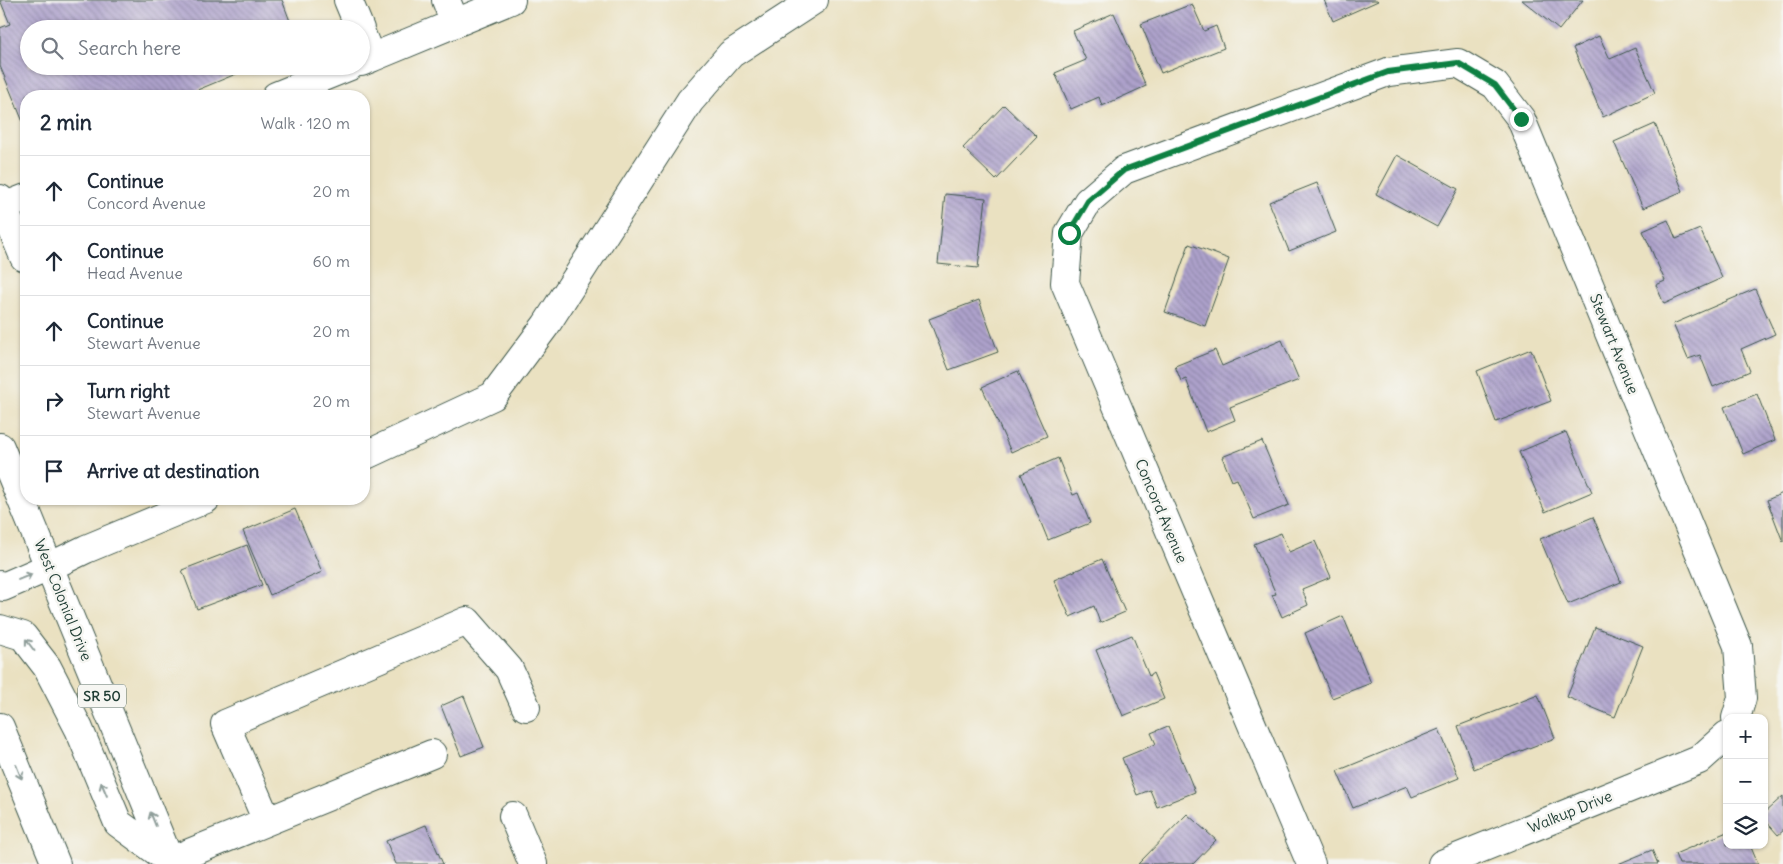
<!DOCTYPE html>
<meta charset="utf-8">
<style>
body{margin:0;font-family:Delius,sans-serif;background:#f6f6f7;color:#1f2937}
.controls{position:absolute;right:15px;bottom:15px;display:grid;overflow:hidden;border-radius:10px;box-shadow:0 1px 4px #0004}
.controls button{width:45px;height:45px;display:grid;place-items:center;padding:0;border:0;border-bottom:1px solid #e0e1e3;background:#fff;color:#1f2937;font:25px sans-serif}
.stop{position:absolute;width:15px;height:15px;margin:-11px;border:4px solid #0b8043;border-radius:50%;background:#fff}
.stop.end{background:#0b8043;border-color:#fff;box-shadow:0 1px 5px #0008}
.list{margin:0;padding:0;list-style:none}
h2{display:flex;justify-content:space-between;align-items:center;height:65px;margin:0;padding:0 20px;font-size:21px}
h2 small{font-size:16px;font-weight:400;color:#747a83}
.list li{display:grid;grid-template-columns:32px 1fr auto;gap:15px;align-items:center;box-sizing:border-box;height:70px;padding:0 20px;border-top:1px solid #e0e1e3}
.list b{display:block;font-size:19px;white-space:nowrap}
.list p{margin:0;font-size:16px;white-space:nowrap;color:#747a83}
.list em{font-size:16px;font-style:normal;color:#747a83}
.icon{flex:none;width:28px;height:28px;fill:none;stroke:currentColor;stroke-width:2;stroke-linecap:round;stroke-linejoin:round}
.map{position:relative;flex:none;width:1783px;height:864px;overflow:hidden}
.search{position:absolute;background:#fff;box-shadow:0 1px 4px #0004;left:20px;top:20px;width:350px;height:55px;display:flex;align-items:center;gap:12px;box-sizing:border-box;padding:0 18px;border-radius:28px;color:#747a83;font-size:19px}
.panel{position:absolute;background:#fff;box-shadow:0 1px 4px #0004;left:20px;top:90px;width:350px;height:415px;border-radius:20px}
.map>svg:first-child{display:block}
.building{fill:url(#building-back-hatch)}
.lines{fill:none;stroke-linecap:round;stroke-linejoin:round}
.minor-casing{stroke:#3d5649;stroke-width:30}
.highway-casing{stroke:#3d5649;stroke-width:30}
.minor{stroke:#fff;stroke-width:28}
.highway{stroke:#fff;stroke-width:28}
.oneway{stroke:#8f9e9a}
.route{stroke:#0b8043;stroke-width:6}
.labels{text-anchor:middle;stroke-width:5;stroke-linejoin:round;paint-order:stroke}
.shield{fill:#f6f6f2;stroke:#60746d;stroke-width:1}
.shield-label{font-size:14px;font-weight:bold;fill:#1f3d34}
.street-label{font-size:15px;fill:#1f3d34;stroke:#f6f6f2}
</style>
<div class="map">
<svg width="1783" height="864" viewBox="0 0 1783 864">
<defs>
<pattern id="building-back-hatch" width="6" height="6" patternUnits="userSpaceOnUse" patternTransform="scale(1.25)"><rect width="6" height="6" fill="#ada1cb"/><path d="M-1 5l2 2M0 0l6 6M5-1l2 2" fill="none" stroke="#8c84a6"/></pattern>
</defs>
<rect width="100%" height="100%" fill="#f6f6f2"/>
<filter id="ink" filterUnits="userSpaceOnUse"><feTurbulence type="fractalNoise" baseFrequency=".02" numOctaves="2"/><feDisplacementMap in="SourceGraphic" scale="10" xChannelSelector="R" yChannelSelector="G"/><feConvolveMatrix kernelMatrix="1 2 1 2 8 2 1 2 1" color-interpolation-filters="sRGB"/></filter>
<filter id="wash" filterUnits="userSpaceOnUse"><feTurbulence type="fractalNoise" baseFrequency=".0096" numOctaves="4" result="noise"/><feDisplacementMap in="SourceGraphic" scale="20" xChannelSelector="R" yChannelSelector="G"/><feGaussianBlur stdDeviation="1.12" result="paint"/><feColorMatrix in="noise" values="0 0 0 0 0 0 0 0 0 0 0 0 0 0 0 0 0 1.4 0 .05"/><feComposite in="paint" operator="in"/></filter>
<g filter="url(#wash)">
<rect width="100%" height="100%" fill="#eae1c1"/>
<g id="blocks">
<path class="building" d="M0,0H282L293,29H29V66H255L183,96H26V129L0,66V28L10,24Z
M1324,0H1377L1378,1L1333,21Z
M1522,0H1583L1559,30Z
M1192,4L1204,31L1216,26L1224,48L1161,73L1141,24Z
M1114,13L1146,86L1102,106L1099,97L1071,109L1055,73L1086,60L1073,31Z
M1599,36L1610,59L1635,48L1655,93L1603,117L1573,48Z
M1004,105L1037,137L996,180L963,148Z
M1655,124L1683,191L1643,208L1614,142Z
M1397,155L1458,189L1437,227L1376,194Z
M1317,183L1336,232L1289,251L1269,202Z
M945,194L986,198L978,268L938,264Z
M1668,220L1676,239L1700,229L1722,278L1664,304L1656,285L1665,281L1643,231Z
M1189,244L1229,259L1205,326L1165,312Z
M1755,289L1775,334L1741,349L1750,371L1713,387L1700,355L1688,359L1673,324Z
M979,300L998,352L949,370L929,319Z
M1282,340L1299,380L1230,407L1235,420L1206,432L1186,379L1181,381L1175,366L1215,350L1222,366Z
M1531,349L1551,401L1496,422L1477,371Z
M1018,371L1047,436L1011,452L982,387Z
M1757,394L1775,440L1743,454L1724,407Z
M1566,432L1592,492L1545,512L1519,452Z
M1262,441L1289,505L1254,519L1237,479L1232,481L1222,457Z
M1058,458L1073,495L1078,493L1090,523L1048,540L1021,474Z
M1783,493V542L1767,500Z
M295,509L322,572L270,595L243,531Z
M1593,517L1621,582L1568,604L1540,539Z
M1281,533L1289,552L1315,541L1331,577L1302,589L1308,605L1282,617L1272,595L1276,594L1254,544Z
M247,545L262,585L197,609L182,570Z
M1102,559L1125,612L1100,623L1094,606L1070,617L1054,580Z
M1343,616L1371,683L1332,698L1305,633Z
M1595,627L1643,646L1615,717L1567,697Z
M1132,635L1149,676L1153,673L1164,699L1123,716L1096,650Z
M1538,695L1555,738L1474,769L1458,726Z
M464,696L484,747L461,756L441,706Z
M1168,726L1195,792L1157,807L1150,790L1137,795L1122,758L1156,744L1151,733Z
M1439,729L1459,778L1412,797L1407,786L1353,808L1337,771Z
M1783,796V831L1778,835L1764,819V813Z
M1187,814L1216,840L1193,864H1138Z
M426,825L443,864H396L386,841Z
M1727,832V845H1750L1758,864H1679L1675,854Z
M1652,850L1658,864H1618Z"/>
</g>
</g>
<g filter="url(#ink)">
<use href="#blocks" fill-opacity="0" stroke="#3d5649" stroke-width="1"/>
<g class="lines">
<defs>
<path id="minor" d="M348,0L360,29
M446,0L455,23
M361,33L371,58L361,62
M371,58L511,0
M276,96L350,66
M0,199L3,207L26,198
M3,207L24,257
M364,456L493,396L546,325L690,101L731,54L814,0
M49,567L86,549L206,499
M513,816L533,864
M267,821L225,724L467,621L509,669L526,707
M170,861L432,754
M1311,864L1065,283L1069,233L1088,201L1124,170L1388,72L1458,63L1495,85L1521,119L1738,646L1742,698L1736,718
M1442,864L1699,760L1727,735"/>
<path id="highway" d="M0,447L171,864
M0,585L3,587L49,567
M0,629L23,636L47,667L79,729L118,823L170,861
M0,727L56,864"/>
</defs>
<use href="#minor" class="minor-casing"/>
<use href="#highway" class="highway-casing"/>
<use href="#minor" class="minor"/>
<use href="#highway" class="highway"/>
</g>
<defs><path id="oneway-shaft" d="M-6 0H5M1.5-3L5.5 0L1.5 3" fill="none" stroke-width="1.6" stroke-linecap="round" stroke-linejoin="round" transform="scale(1.25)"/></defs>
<g class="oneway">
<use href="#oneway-shaft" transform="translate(25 577) rotate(-23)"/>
<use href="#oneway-shaft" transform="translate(30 645) rotate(-127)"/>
<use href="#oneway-shaft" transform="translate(19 772) rotate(68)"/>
<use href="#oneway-shaft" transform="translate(104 789) rotate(-113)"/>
<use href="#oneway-shaft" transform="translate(153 819) rotate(-112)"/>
</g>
</g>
<g class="lines" filter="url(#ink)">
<path class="route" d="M1069,233L1088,201L1124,170L1388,72L1458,63L1495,85L1521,119"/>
</g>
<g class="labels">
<rect class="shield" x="78" y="684.5" width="48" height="23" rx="4"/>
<g class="shield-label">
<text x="102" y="701">SR 50</text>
</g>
<g class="street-label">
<text transform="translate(1614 344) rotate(68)" y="5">Stewart Avenue</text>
<text transform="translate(1161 511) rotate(67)" y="5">Concord Avenue</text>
<text transform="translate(63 600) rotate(68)" y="5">West Colonial Drive</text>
<text transform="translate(1570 812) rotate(-22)" y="5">Walkup Drive</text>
</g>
</g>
</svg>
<div class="controls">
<button>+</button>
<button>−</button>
<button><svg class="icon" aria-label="layers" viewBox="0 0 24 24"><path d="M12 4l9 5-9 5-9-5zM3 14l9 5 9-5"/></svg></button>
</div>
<div class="stop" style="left:1069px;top:233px"></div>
<div class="stop end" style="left:1521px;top:119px"></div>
<div class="search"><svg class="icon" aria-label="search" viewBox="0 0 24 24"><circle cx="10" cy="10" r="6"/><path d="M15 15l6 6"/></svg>Search here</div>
<section class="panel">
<h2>2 min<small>Walk · 120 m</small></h2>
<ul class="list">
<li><svg class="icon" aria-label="ahead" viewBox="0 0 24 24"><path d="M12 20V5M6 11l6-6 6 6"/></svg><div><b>Continue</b><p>Concord Avenue</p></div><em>20 m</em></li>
<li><svg class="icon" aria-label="ahead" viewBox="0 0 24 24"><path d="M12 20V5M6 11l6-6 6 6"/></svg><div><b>Continue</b><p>Head Avenue</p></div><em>60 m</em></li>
<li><svg class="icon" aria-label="ahead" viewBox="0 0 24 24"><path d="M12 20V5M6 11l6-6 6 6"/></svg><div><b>Continue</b><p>Stewart Avenue</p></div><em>20 m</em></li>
<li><svg class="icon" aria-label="right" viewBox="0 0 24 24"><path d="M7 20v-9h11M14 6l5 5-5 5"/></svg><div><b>Turn right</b><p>Stewart Avenue</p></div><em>20 m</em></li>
<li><svg class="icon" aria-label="arrive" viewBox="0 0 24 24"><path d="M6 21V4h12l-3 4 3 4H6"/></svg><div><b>Arrive at destination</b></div></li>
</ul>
</section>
</div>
